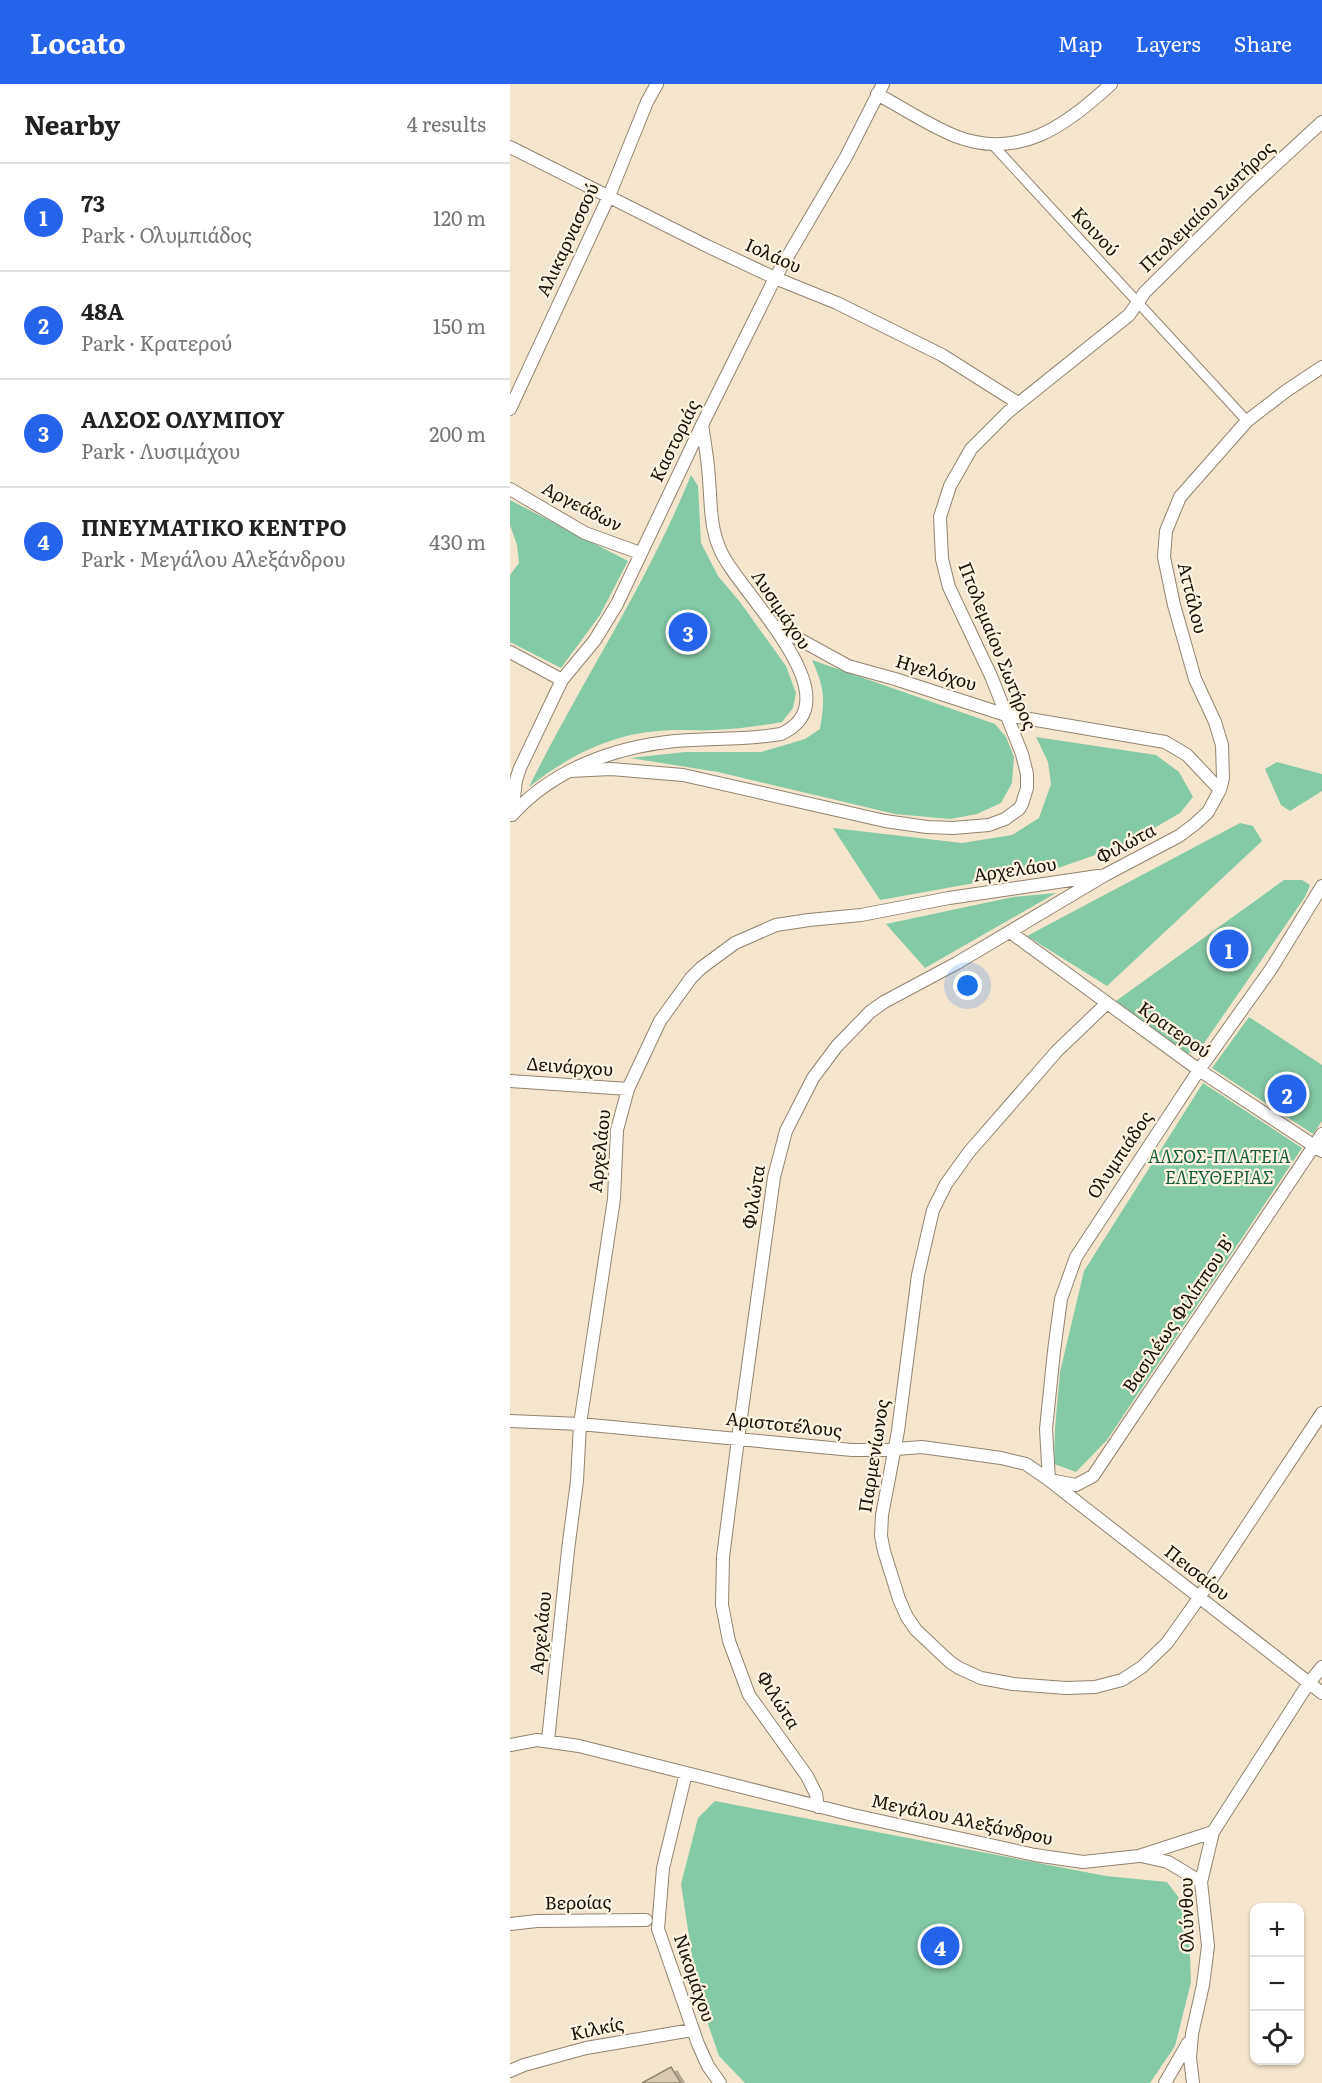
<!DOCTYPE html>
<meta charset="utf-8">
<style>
body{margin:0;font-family:Literata,serif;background:#f6f6f6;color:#222}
.controls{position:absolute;right:18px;bottom:18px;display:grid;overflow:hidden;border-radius:12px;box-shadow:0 2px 4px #0004}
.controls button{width:54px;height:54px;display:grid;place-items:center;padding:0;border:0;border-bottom:2px solid #e0e0e0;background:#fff;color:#222;font:30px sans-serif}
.you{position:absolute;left:458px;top:902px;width:21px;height:21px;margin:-15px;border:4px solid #fff;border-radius:50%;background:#1a73e8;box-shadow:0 0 0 9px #1a73e833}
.badge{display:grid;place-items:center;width:39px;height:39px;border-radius:50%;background:#2563eb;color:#fff;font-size:20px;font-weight:700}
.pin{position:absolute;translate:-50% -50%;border:3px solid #fff;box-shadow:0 2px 6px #0006}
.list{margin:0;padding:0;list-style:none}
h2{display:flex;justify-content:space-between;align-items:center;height:78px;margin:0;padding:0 24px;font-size:26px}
h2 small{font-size:20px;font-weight:400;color:#767676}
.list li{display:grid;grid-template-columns:39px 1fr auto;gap:18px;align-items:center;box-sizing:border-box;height:108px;padding:0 24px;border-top:2px solid #e0e0e0}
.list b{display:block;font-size:22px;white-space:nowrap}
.list p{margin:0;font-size:20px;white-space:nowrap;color:#767676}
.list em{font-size:20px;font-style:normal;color:#767676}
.icon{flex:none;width:33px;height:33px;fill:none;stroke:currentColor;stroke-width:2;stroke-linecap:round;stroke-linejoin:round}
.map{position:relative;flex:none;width:812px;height:1999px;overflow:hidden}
header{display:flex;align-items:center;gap:36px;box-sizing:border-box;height:84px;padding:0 30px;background:#2563eb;color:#fff}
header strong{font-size:28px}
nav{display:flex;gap:33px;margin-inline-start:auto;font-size:21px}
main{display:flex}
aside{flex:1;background:#fff}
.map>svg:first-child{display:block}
.green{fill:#85caa6}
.building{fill:#d7c9b3;stroke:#938671;stroke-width:1.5;filter:url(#shadow)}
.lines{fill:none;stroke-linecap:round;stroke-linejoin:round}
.pedestrian-casing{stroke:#918470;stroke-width:11}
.minor-casing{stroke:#918470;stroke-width:14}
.pedestrian{stroke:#fff;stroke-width:9}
.minor{stroke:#fff;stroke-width:12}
.labels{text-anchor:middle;stroke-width:4.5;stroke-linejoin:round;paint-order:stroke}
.street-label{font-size:18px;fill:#17120a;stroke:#fff3e1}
.park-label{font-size:18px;font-style:italic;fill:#145c3e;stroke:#fff3e1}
</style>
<header>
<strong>Locato</strong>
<nav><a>Map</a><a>Layers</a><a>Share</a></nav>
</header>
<main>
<aside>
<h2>Nearby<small>4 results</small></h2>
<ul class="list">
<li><span class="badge">1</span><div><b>73</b><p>Park · Ολυμπιάδος</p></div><em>120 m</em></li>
<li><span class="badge">2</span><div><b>48Α</b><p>Park · Κρατερού</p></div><em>150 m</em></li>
<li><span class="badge">3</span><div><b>ΑΛΣΟΣ ΟΛΥΜΠΟΥ</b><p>Park · Λυσιμάχου</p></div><em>200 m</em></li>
<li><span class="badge">4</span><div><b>ΠΝΕΥΜΑΤΙΚΟ ΚΕΝΤΡΟ</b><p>Park · Μεγάλου Αλεξάνδρου</p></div><em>430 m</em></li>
</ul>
</aside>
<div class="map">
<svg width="812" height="1999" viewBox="0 0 812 1999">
<defs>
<filter id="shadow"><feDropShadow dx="6" dy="4" stdDeviation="0" flood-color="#0004"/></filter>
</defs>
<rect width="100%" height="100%" fill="#f4e5cf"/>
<path class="green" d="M181,391L188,402L191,459L208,492L230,518L276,582L286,609L283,624L272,638C249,642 226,645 203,646C185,647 166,645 148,647C98,651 57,673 19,703C71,598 137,500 181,391Z
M0,416L118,477L90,531L51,584L0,558V491L9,479L7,461L0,441Z
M302,576L485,640L496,653L504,673L502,699L491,719L467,730L440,735L385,730L208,688L120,674L175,668H251L295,655L310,645C315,615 315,605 302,576Z
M526,653L646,671L669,688L683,713L670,729L617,760L548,784L370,816L323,744L452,759L502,751L529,734L541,700L538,678Z
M767,678L812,690V707L780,727L771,721L755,685Z
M730,739L743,742L752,757L597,902L517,852Z
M774,796H792L800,801L795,813L688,968L677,969L606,917Z
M546,809L415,884L376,840L503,813Z
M739,933L812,981V1037L803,1050L702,984Z
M693,999L792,1064L597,1356L566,1388L544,1380L545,1344L550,1288L574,1187Z
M205,1717L596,1792L657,1798L678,1826L681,1898L665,1962L640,1999H235L209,1972L188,1911L171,1800L188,1734Z"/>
<path class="building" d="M161,1983L171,1999H132Z"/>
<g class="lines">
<defs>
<path id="pedestrian" d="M482,60L737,337"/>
<path id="minor" d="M367,10C393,24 418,41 445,52C509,77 557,41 601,0
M0,63L197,162L265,194L327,219L432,271L508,319
M0,325L99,112L137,18L147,0
M0,405L75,449L130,469
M267,543L338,582L385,595L496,631L655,658L677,671L710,706
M0,568L52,596
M59,687L101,685L173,691L375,737L417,743L443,744L479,741L495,735L509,725L512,720L517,704V690L512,670L481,592L439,503L432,475L430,433L440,402L461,365L498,328L619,231L635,208L738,106L812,38
M2,731L6,696L10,684L52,596L85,556L107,520L192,341L265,194L336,73L373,0
M2,731C43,685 105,663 165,657C200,654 236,656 271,650C349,614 224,505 209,463C200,441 201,419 199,395C198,377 195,359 192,341
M500,848L689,986L812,1067
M596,920L547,967L459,1068L436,1100L423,1126L408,1191L388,1347L372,1431L371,1452L374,1467L389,1515L397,1533L406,1546L440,1578L449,1584L471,1594L503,1600L556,1604L585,1603L612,1596L632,1583L657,1559L689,1514L812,1329
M0,997L118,1005
M0,1337L70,1340L342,1366H373L412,1363L491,1374L516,1380L539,1396L812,1609
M539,1396L536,1345L544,1267L551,1215L566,1173L689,986L761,885L812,802
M540,1396L566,1401L583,1392L812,1050
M38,1656L58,1466L67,1397L70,1340L104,1115L107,1046L118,1005L150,937L181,894L191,884L225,859L266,841L299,836L351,831L439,814L588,792
M0,1661L27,1656L69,1662L343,1731L525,1771L573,1778L629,1772L703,1748
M176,1689L153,1784L148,1845L188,1960L198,1982L210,1999
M308,1723L306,1710L297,1692L239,1611L219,1557L212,1521L213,1473L228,1355L264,1093L276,1047L303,994L327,962L360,928L374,918L447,879L595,791L669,752L685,740L698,728L710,706L713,694L712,661L705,638L685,595L664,521L654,473L656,447L670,413L737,337L776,307L812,283
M631,1772L658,1778L691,1798
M0,1840L27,1837L136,1836
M0,1987L14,1981L76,1964L182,1946
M655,1999L678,1959
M683,1999L680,1974L682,1950L693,1901L698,1862L691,1798L703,1748L798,1600L812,1583"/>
</defs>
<use href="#pedestrian" class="pedestrian-casing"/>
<use href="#minor" class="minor-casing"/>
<use href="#pedestrian" class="pedestrian"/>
<use href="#minor" class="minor"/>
</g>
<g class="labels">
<g class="street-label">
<text transform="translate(697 123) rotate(-44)" y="6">Πτολεμαίου Σωτήρος</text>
<text transform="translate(585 148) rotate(47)" y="6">Κοινού</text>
<text transform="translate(58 156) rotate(-65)" y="6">Αλικαρνασσού</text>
<text transform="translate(263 172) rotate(24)" y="6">Ιολάου</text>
<text transform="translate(165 357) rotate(-64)" y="6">Καστοριάς</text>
<text transform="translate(72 423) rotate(27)" y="6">Αργεάδων</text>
<text transform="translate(682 514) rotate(76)" y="6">Αττάλου</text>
<text transform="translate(271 526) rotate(56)" y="6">Λυσιμάχου</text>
<text transform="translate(487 562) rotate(68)" y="6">Πτολεμαίου Σωτήρος</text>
<text transform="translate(426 589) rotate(17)" y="6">Ηγελόχου</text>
<text transform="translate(616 760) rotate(-28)" y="6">Φιλώτα</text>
<text transform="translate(505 786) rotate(-8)" y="6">Αρχελάου</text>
<text transform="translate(664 946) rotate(35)" y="6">Κρατερού</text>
<text transform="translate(60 983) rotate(4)" y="6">Δεινάρχου</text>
<text transform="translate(90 1067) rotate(-84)" y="6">Αρχελάου</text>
<text transform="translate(610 1071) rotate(-56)" y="6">Ολυμπιάδος</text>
<text transform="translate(244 1113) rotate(-81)" y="6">Φιλώτα</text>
<text transform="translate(669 1230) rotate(-56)" y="6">Βασιλέως Φιλίππου Β'</text>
<text transform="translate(274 1341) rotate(6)" y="6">Αριστοτέλους</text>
<text transform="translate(364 1372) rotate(-81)" y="6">Παρμενίωνος</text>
<text transform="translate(687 1489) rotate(38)" y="6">Πεισαίου</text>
<text transform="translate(31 1549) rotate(-84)" y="6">Αρχελάου</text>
<text transform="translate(268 1616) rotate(58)" y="6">Φιλώτα</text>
<text transform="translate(452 1736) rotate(12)" y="6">Μεγάλου Αλεξάνδρου</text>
<text transform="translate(68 1819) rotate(-1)" y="6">Βεροίας</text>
<text transform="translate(677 1831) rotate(-91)" y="6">Ολύνθου</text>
<text transform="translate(184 1894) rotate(71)" y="6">Νικομάχου</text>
<text transform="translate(87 1945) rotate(-12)" y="6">Κιλκίς</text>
</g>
<g class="park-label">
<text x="709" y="1079">ΑΛΣΟΣ-ΠΛΑΤΕΙΑ<tspan x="709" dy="21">ΕΛΕΥΘΕΡΙΑΣ</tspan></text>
</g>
</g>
</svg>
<div class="controls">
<button>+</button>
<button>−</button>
<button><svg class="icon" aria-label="locate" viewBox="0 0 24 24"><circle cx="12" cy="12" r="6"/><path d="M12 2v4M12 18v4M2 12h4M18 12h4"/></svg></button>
</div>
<div class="you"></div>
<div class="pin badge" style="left:719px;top:865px">1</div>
<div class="pin badge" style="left:777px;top:1010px">2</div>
<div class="pin badge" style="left:178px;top:548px">3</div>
<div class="pin badge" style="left:430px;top:1862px">4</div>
</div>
</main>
